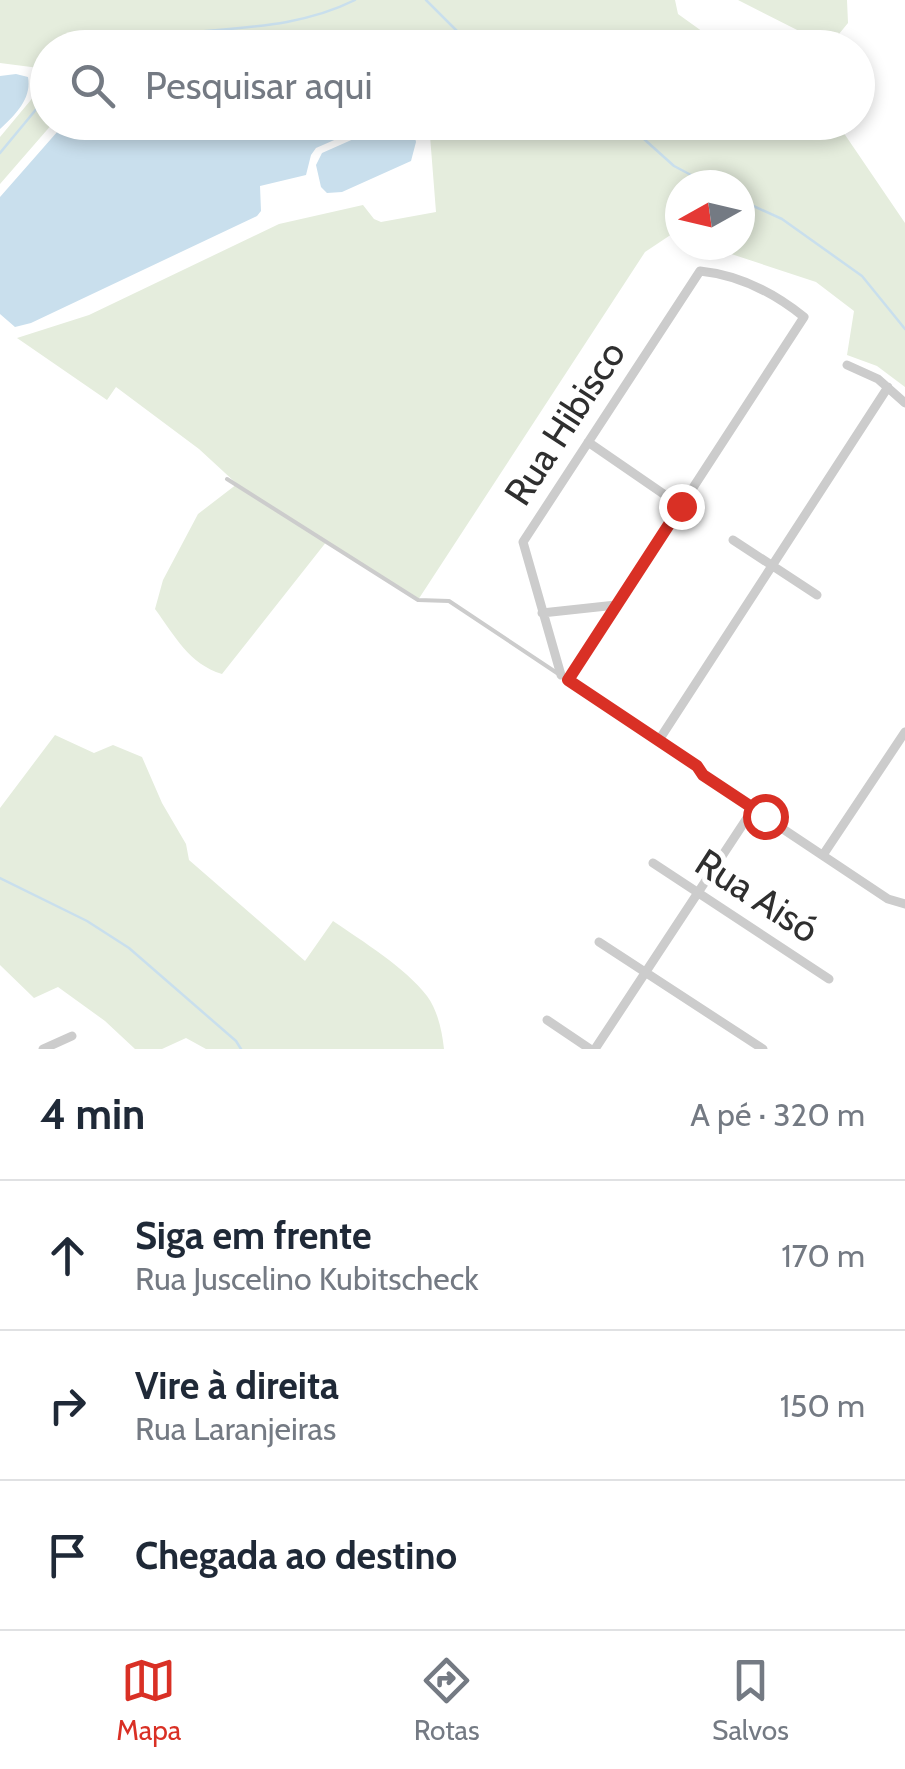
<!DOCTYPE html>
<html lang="pt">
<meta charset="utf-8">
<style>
body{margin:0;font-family:Cabin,sans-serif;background:#f6f6f7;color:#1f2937}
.compass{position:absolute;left:665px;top:170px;width:90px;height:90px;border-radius:50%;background:#fff;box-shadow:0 5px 15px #0003;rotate:262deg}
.stop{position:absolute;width:30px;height:30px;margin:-22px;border:8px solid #d93025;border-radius:50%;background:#fff}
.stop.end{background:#d93025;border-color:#fff;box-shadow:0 2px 10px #0008}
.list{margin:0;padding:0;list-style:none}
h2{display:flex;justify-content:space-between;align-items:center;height:130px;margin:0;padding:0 40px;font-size:42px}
h2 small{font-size:32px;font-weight:400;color:#747a83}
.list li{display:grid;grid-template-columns:65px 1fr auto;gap:30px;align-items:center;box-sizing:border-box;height:150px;padding:0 40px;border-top:2px solid #e0e1e3}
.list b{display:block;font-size:38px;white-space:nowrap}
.list p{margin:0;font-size:32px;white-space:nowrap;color:#747a83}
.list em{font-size:32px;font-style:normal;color:#747a83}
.icon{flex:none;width:55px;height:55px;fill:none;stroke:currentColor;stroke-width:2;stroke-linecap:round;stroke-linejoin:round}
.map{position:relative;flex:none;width:905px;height:1049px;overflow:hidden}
.search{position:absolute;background:#fff;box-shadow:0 5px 15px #0003;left:30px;right:30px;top:30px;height:110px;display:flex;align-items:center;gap:25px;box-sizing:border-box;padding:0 35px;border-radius:55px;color:#747a83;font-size:38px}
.sheet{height:580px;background:#fff}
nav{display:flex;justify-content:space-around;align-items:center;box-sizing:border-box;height:140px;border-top:2px solid #e0e1e3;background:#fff;font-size:28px;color:#747a83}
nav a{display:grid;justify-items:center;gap:5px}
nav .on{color:#d93025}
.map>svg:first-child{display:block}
.green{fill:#e5eddd}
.water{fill:#c9dfed}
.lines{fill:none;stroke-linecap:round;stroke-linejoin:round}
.stream{stroke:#c9dfed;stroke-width:2.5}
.lane{stroke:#ccc;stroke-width:4}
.street{stroke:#ccc;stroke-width:9}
.route{stroke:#d93025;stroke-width:12}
.labels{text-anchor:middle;stroke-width:10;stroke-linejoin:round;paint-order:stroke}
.street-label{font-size:38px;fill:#2f2f2f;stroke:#fff}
</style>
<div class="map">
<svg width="905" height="1049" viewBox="0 0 905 1049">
<rect width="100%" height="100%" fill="#fff"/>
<path class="green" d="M0,0H675L678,14L724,47L48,48V122L53,123L0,184V137L35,95L39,68L0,63Z
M738,0H847L848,23L834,40L813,38Z
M429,123H837L905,223V387L877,366L847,355L854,311L816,282L704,245H740V185H680V237L672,234L645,252L418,600L327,541L222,674C189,664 175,636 155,609L163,580L198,514L237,484L199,449L116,387L107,400L17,338L89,315L279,224L363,205L374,219L381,222L436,212Z
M55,735L94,753L113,745L142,757L162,803L186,844L189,860L305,961L333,921C362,941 406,968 427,996C438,1011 442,1031 444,1049H206L186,1038L162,1049H135L105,1021L58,987L34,998L0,965V808Z"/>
<path class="water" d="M16,74L28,77C32,99 15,115 0,129V76Z
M392,122L412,123L416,142L411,161L342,192L327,193L321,187L316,165L322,153Z
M65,123V122L373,123L316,148L311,155L306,175L260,186L261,211L257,216L31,323L15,327L0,314V197Z"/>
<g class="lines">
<path class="stream" d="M426,0L463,37L486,48
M106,48C187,22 278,39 355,0
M625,122L674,166L710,185
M0,153L48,95
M740,200L782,219L862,276L905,329
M0,878L87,921L129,948L236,1041L241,1049"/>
<path class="lane" d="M227,479L418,600L449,601L557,673
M569,681L697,766L703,775L753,809"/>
<path class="street" d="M847,365L878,379L905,403
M588,442L681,506
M733,540L817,595
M542,613L616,605
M561,675L523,542L700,271C740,275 773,292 804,317L568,680
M659,740L888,387
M823,855L905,732
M653,863L829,979
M599,942L763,1049
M547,1020L590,1049
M43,1049L72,1036
M595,1049L753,809L888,899L905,904"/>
</g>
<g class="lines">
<path class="route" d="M681,506L568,680L697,766L703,775L765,816"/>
</g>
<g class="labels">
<g class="street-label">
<text transform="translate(565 423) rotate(-57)" y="13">Rua Hibisco</text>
<text transform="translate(757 896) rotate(33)" y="13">Rua Aisó</text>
</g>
</g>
</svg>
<svg class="compass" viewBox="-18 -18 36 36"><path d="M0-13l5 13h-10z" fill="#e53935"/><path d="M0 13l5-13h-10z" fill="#747a83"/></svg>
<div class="stop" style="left:765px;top:816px"></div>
<div class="stop end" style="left:681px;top:506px"></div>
<div class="search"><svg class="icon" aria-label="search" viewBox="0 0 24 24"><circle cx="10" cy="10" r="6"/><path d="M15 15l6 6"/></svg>Pesquisar aqui</div>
</div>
<section class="sheet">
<h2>4 min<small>A pé · 320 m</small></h2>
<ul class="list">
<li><svg class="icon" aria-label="ahead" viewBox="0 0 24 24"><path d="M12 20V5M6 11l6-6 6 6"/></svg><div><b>Siga em frente</b><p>Rua Juscelino Kubitscheck</p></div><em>170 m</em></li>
<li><svg class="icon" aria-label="right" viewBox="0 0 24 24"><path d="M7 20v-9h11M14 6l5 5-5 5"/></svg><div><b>Vire à direita</b><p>Rua Laranjeiras</p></div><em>150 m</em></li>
<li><svg class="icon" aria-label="arrive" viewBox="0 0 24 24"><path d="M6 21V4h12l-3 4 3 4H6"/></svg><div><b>Chegada ao destino</b></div></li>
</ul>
</section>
<nav>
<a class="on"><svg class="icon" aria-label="map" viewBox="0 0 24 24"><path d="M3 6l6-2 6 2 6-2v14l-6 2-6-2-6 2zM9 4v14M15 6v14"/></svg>Mapa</a>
<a><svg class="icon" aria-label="directions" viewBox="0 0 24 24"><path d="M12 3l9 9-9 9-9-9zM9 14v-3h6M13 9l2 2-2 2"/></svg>Rotas</a>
<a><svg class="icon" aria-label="saved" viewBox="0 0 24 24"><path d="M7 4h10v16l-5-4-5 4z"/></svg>Salvos</a>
</nav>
